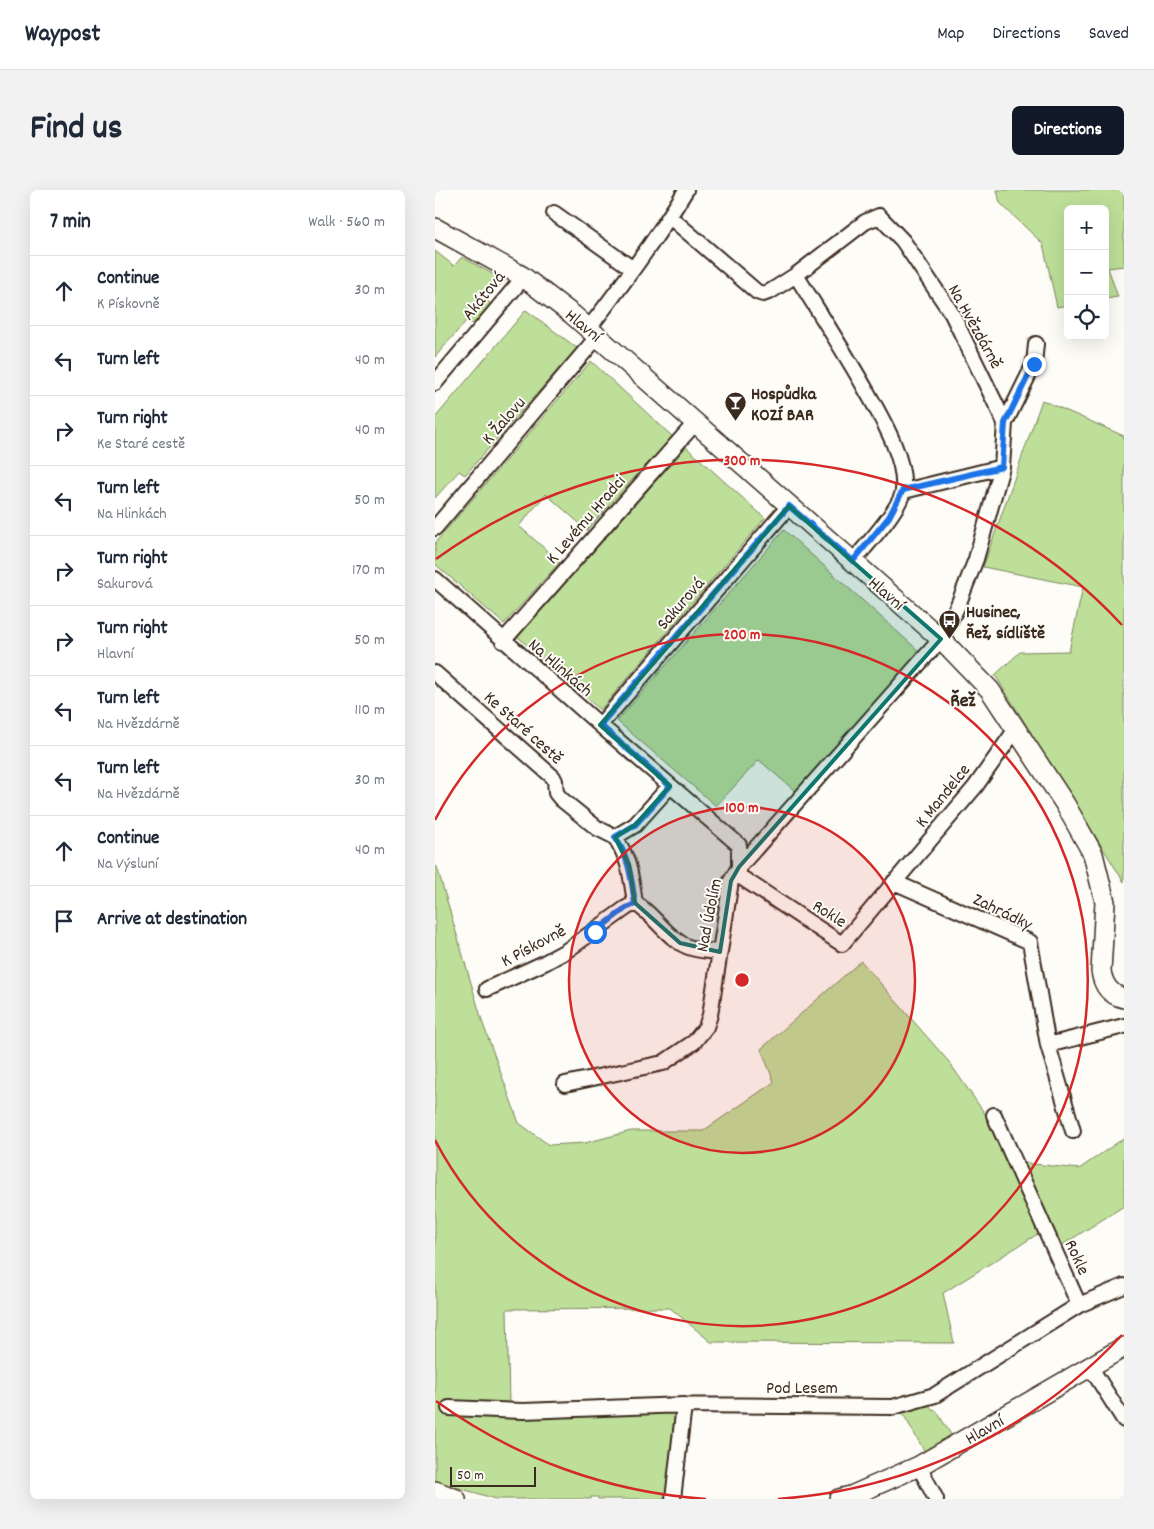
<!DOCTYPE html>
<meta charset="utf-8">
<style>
body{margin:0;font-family:Dekko,sans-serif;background:#f2f2f3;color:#1f2937}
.controls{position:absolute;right:15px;top:15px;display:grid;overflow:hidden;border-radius:8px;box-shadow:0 5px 20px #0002}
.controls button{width:45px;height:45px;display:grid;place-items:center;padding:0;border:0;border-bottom:1px solid #e0e1e3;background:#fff;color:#1f2937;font:25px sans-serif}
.scale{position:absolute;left:15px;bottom:12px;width:86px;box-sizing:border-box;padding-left:5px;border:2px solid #3b2a1e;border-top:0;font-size:14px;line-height:18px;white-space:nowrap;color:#3b2a1e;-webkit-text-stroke:4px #fdfcf7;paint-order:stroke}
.stop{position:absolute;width:15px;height:15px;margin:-11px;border:4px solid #1a73e8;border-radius:50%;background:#fff}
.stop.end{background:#1a73e8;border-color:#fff;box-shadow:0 1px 5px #0008}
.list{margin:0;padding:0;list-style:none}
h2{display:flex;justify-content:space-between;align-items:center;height:65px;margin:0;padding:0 20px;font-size:21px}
h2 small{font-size:16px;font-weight:400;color:#747a83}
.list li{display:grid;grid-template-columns:32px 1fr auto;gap:15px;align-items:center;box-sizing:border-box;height:70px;padding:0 20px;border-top:1px solid #e0e1e3}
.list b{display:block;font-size:19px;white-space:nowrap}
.list p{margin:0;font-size:16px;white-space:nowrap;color:#747a83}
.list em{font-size:16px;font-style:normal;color:#747a83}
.icon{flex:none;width:28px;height:28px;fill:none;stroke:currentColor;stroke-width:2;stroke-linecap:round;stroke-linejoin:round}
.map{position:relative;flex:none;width:689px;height:1309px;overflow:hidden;border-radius:8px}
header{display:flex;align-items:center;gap:30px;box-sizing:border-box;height:70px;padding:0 25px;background:#fff;border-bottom:1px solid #e0e1e3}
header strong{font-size:24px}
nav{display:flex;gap:28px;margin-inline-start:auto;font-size:18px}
.intro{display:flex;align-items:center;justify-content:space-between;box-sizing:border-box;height:120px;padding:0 30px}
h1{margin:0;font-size:35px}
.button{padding:12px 22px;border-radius:8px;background:#111827;color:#fff;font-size:18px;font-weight:700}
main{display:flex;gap:30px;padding:0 30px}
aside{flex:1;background:#fff;border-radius:8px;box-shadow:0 5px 20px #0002}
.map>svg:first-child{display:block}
.green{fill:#bddf99;stroke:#7c845c}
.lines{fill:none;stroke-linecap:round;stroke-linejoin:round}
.street-casing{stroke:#3b2a1e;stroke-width:18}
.secondary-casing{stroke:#3b2a1e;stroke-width:22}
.street{stroke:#fdfcf7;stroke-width:14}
.secondary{stroke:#fdfcf7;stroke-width:19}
.route{stroke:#1a73e8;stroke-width:6}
.marked{fill:#0f766e;fill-opacity:0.2;stroke:#0f766e;stroke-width:4;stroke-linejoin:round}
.ring{fill:none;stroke:#d62828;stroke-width:2.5}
.labels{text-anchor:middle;stroke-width:4;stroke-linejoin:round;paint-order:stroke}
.street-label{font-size:18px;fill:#3b2a1e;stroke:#fdfcf7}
.poi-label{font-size:18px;font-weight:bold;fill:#3b2a1e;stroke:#fdfcf7;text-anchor:start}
.quarter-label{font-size:20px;font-weight:bold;fill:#3b2a1e;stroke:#fdfcf7}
.centre{fill:#d62828;stroke:#fdfcf7;stroke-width:2.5}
.ring-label{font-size:15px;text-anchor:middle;font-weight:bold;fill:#d62828;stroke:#fdfcf7;stroke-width:4;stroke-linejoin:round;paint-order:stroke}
</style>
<header>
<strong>Waypost</strong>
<nav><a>Map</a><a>Directions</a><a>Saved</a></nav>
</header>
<div class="intro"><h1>Find us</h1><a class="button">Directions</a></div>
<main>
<aside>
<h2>7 min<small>Walk · 560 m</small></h2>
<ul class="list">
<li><svg class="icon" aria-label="ahead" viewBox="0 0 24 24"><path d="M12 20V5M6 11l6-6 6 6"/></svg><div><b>Continue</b><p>K Pískovně</p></div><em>30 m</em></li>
<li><svg class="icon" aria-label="left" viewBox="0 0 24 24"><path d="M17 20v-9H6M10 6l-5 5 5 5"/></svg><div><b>Turn left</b></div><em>40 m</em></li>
<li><svg class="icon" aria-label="right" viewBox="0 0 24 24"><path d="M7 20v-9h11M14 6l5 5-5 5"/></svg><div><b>Turn right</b><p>Ke Staré cestě</p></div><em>40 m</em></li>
<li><svg class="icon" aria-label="left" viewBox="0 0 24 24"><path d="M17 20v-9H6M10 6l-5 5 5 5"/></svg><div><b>Turn left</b><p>Na Hlinkách</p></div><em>50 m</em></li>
<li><svg class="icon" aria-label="right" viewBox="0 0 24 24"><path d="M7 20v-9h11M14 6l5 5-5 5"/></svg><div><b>Turn right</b><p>Sakurová</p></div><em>170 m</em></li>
<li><svg class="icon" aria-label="right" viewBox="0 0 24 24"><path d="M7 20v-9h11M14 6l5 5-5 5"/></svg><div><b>Turn right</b><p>Hlavní</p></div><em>50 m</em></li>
<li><svg class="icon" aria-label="left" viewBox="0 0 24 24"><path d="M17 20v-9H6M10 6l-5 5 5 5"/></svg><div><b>Turn left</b><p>Na Hvězdárně</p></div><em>110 m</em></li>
<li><svg class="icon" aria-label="left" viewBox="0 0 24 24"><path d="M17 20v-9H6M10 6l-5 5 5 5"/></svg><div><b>Turn left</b><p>Na Hvězdárně</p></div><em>30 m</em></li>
<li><svg class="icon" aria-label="ahead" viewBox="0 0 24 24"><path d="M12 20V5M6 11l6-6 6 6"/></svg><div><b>Continue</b><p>Na Výsluní</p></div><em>40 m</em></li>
<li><svg class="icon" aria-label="arrive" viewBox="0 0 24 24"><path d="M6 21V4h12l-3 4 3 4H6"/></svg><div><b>Arrive at destination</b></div></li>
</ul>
</aside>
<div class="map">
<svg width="689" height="1309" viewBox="0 0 689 1309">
<rect width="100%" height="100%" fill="#fdfcf7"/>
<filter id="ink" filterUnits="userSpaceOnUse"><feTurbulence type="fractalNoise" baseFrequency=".02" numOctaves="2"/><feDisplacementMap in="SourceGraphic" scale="10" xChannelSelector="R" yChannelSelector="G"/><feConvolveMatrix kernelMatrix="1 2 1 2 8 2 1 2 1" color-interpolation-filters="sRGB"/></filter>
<g filter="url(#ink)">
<path class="green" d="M562,0H687L689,3V76L673,78L683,107L670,109V19H633V115L622,117L608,54L565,13Z
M0,61L19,76L27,67L70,91L48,108L59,116L41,137L32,130L0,167Z
M91,120L142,158L30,285L24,281L0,308V228Z
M156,171L239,248L209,277L152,340L111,304L84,336L125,372L69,434L0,374V353Z
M607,210L689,246V692L560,485L585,462L634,461L648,397L548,377Z
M251,257L330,328L165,520L83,447Z
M349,340L485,462L360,601L324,570L281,616L182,531Z
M0,675L2,677L48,834L84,933L114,955L150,953L196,941H268L339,892L326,859L426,771L514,872L564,944L606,1042L508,1103L519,1153L276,1152L235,1118L72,1119L74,1215L241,1220L245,1224L235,1309H163V1307H156V1309H61L0,1291Z
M689,948V1016L621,1059L580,972L644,979Z
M493,1213L498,1221L501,1220L518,1248L491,1264L466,1220Z"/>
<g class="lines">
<defs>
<path id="street" d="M119,23L198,79
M361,85C385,124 409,161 431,200C446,227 471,268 468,300C467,317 430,357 418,371
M154,138C188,94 222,48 251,0
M0,193L83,94L87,86
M570,233L599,174L601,154
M469,301L567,277
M0,338L163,146
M0,389L165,535L304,655V686L407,754L540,597L581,539
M68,451L261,232
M0,483L118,587L120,591L121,603L126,609L162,638L180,647L200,635L235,596
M165,535L354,316
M180,647C195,670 196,687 200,713
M459,692L595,752L613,855L638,941
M52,799L109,773L131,761L191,718L200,713C218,724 227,741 244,752C255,760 271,761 285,762
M613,855L689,836
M130,894L228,873L259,852L271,837L275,825L296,691L304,677L506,449L523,415L541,369L567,277L570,233L517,124L468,51L444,26L430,32L361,85L336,101L328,104L322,102L235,27
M559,925L644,1115
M656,1178L689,1230
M14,1218L88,1221L249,1215L458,1217L500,1205L644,1115L689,1096
M484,1276L501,1309
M238,1309L249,1215"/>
<path id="secondary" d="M0,38L87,86L138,125L506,449L555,500L630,614L658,664L670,712L666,781C668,795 675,805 689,808
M0,1301L21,1309
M404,1309L416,1306L484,1276L689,1157"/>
</defs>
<use href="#street" class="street-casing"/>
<use href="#secondary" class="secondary-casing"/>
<use href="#street" class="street"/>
<use href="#secondary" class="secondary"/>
</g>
</g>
<g class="lines" filter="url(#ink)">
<path class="route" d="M160,742L191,718L200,714C196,687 195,670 180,647L200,635L235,596L165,535L354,316L418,371L454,327L468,300L567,277L570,233L599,174"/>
</g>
<path class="marked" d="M354,316L506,449L304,677L296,691L285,762L245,753L200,713L194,675L180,647L200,635L235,596L165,535Z"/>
<circle cx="307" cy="790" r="173" fill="#d62828" fill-opacity=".12"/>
<g class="ring">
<circle cx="307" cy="790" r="173"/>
<path d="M0 630A346 346 0 1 1 0 950"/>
<path d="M687 1145A520 520 0 0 1 343 1309M271 1309A520 520 0 0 1 1 1211M1 369A520 520 0 0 1 687 435"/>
</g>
<defs>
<symbol id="bar-pin" viewBox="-11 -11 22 30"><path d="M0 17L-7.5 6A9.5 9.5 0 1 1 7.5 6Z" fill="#3b2a1e" stroke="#fdfcf7"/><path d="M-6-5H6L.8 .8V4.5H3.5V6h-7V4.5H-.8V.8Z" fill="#fff"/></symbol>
<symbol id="bus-pin" viewBox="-11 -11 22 30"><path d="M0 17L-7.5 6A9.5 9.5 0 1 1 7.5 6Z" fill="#3b2a1e" stroke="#fdfcf7"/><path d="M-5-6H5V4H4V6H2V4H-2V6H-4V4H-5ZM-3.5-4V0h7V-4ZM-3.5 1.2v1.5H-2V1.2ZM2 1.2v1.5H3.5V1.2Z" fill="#fff"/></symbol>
</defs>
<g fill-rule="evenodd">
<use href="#bar-pin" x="288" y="200" width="25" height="34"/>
<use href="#bus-pin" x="502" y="418" width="25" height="34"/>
</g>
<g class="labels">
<g class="street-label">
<text transform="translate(48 105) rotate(-51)" y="6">Akátová</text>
<text transform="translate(149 135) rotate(39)" y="6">Hlavní</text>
<text transform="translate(541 136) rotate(61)" y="6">Na Hvězdárně</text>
<text transform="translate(68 230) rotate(-49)" y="6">K Žalovu</text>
<text transform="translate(150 329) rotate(-49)" y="6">K Levému Hradci</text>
<text transform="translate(452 403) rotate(41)" y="6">Hlavní</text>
<text transform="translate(245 413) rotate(-49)" y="6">Sakurová</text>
<text transform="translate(126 477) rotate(41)" y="6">Na Hlinkách</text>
<text transform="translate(89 537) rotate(42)" y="6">Ke Staré cestě</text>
<text transform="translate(507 605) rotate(-51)" y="6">K Mandelce</text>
<text transform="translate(568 721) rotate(26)" y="6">Zahrádky</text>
<text transform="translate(395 723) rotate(32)" y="6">Rokle</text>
<text transform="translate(273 725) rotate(-79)" y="6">Nad Údolím</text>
<text transform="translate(98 755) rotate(-28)" y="6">K Pískovně</text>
<text transform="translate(643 1067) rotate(66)" y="6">Rokle</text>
<text x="367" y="1203">Pod Lesem</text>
<text transform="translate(549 1239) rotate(-30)" y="6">Hlavní</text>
</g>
<g class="poi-label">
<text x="316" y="209">Hospůdka<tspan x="316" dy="21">KOZÍ BAR</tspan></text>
<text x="531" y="427">Husinec,<tspan x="531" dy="21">Řež, sídliště</tspan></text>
</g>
<g class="quarter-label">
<text x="528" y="516">Řež</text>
</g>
</g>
<circle cx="307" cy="790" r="8" class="centre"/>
<g class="ring-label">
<text x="307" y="275">300 m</text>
<text x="307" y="449">200 m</text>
<text x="307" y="622">100 m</text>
</g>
</svg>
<div class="controls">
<button>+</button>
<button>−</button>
<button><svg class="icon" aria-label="locate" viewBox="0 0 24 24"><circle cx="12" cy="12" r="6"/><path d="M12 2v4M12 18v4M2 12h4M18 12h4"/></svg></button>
</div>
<div class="scale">50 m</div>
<div class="stop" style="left:160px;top:742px"></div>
<div class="stop end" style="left:599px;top:174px"></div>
</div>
</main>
